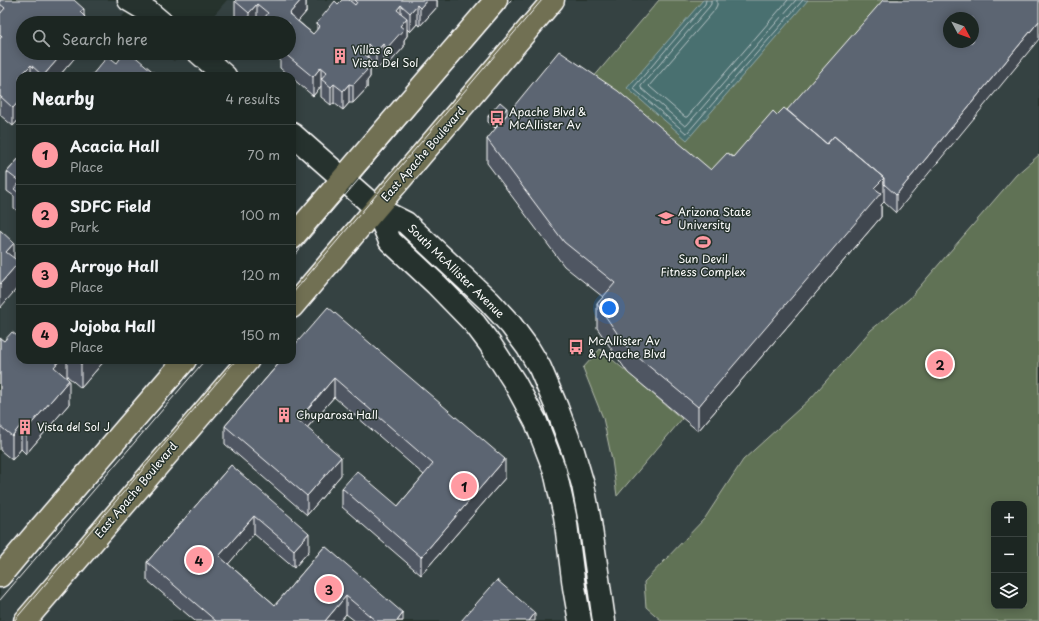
<!DOCTYPE html>
<meta charset="utf-8">
<style>
body{margin:0;font-family:"Playpen Sans",sans-serif;background:#252e2a;color:#f1f3f6}
.controls{position:absolute;right:12px;bottom:12px;display:grid;overflow:hidden;border-radius:8px;box-shadow:0 2px 10px #0003}
.controls button{width:36px;height:36px;display:grid;place-items:center;padding:0;border:0;border-bottom:1px solid #3a4340;background:#1c2622;color:#f1f3f6;font:20px sans-serif}
.compass{position:absolute;left:943px;top:12px;width:36px;height:36px;border-radius:50%;background:#1c2622;box-shadow:0 2px 10px #0003;rotate:131deg}
.you{position:absolute;left:609px;top:308px;width:14px;height:14px;margin:-10px;border:3px solid #fff;border-radius:50%;background:#1a73e8;box-shadow:0 0 0 6px #1a73e833}
.badge{display:grid;place-items:center;width:26px;height:26px;border-radius:50%;background:#ff9aa2;color:#111;font-size:13px;font-weight:700}
.pin{position:absolute;translate:-50% -50%;border:2px solid #fff;box-shadow:0 1px 4px #0006}
.list{margin:0;padding:0;list-style:none}
h2{display:flex;justify-content:space-between;align-items:center;height:52px;margin:0;padding:0 16px;font-size:17px}
h2 small{font-size:13px;font-weight:400;color:#a0a5a5}
.list li{display:grid;grid-template-columns:26px 1fr auto;gap:12px;align-items:center;box-sizing:border-box;height:60px;padding:0 16px;border-top:1px solid #3a4340}
.list b{display:block;font-size:15px;white-space:nowrap}
.list p{margin:0;font-size:13px;white-space:nowrap;color:#a0a5a5}
.list em{font-size:13px;font-style:normal;color:#a0a5a5}
.icon{flex:none;width:22px;height:22px;fill:none;stroke:currentColor;stroke-width:2;stroke-linecap:round;stroke-linejoin:round}
.map{position:relative;flex:none;width:1039px;height:621px;overflow:hidden}
.search{position:absolute;background:#1c2622;box-shadow:0 2px 10px #0003;left:16px;top:16px;width:280px;height:44px;display:flex;align-items:center;gap:10px;box-sizing:border-box;padding:0 14px;border-radius:22px;color:#a0a5a5;font-size:15px}
.panel{position:absolute;background:#1c2622;box-shadow:0 2px 10px #0003;left:16px;top:72px;width:280px;height:292px;border-radius:12px}
.map>svg:first-child{display:block}
.built{fill:#364242;fill-rule:evenodd}
.green{fill:#617255;stroke:#b0b8aa;fill-rule:evenodd}
.water{fill:#4a6f70;stroke:#92a9a9}
.lines{fill:none;stroke-linecap:round;stroke-linejoin:round}
.shore{stroke:#b7c5c6;stroke-width:1}
.minor-casing{stroke:#fff;stroke-width:25}
.major-casing{stroke:#fff;stroke-width:25}
.minor{stroke:#26332d;stroke-width:22}
.major{stroke:#716f52;stroke-width:22}
.tram{stroke:#fff;stroke-width:1}
.wall{fill:#4f5762;stroke:#fff}
.shaded-wall{fill:#404750;stroke:#fff}
.building{fill:#5c6572;stroke:#fff;fill-rule:evenodd}
.labels{text-anchor:middle;stroke-width:3;stroke-linejoin:round;paint-order:stroke}
.poi-label{font-size:11px;fill:#fff;stroke:#26332d;text-anchor:start}
.street-label{font-size:11px;fill:#fff;stroke:#26332d}
</style>
<div class="map">
<svg width="1039" height="621" viewBox="0 0 1039 621">
<rect width="100%" height="100%" fill="#26332d"/>
<filter id="ink" filterUnits="userSpaceOnUse"><feTurbulence type="fractalNoise" baseFrequency=".025" numOctaves="2"/><feDisplacementMap in="SourceGraphic" scale="8" xChannelSelector="R" yChannelSelector="G"/><feConvolveMatrix kernelMatrix="1 2 1 2 8 2 1 2 1" color-interpolation-filters="sRGB"/></filter>
<g filter="url(#ink)">
<path class="built" d="M0,0H136L121,18L127,23H23V53H164L174,61L181,53H289V23H207L227,0H1039V621H0ZM949,18H973V42H949ZM20,76H292V360H20ZM994,504H1024V606H994Z"/>
<path class="green" d="M659,0H899L711,194L582,91Z
M1039,155V621H662L646,607L644,582L705,518L743,460L811,398L871,330L909,299L1016,175ZM994,504H1024V606H994Z
M600,349L682,419L617,496L612,460L603,418L583,368Z"/>
<path class="water" d="M703,0H808L687,140L627,88Z"/>
<g class="lines">
<path class="shore" d="M706,0L705,4L634,87V89L686,133L688,132L803,0
M711,0V4L709,7L641,86V88L685,126L687,125L796,0
M717,0V5L714,11L649,86L650,87L685,117H687L788,0"/>
<defs>
<path id="minor" d="M129,0L149,12L162,23
M199,53L225,76
M292,134L376,208L406,223L489,301L511,325L528,348L540,368L557,408L573,451L583,485L590,522L604,621
M376,208L390,241L436,284L475,324L490,344L515,383L536,422L555,471L565,516L574,587L580,621"/>
<path id="major" d="M292,238L496,0
M292,307L553,0
M0,576L36,533L185,360
M25,621L248,360"/>
</defs>
<use href="#minor" class="minor-casing"/>
<use href="#major" class="major-casing"/>
<use href="#minor" class="minor"/>
<use href="#major" class="major"/>
<path class="tram" d="M292,258L511,0
M292,294L542,0
M0,600L205,360
M14,621L236,360"/>
</g>
<path class="wall" d="M0,0L84,15L85,23L79,53L59,76H20V118L13,126L0,115Z
M306,0V12L298,21L313,34L317,30V23L338,4L342,0H437V7L420,26L417,24L410,32L407,29V36L404,40V47L387,66L383,63L376,70L370,65V77L367,81V88L353,103H349L343,110L334,103L331,105L321,97V86L313,96L292,78V76H289L280,68V53H289V23H258L257,22V23H239L235,19V1Z
M1039,0L896,213L884,202L881,205V217L698,431L628,373L597,328V304L603,297L564,266L487,163V139L711,170L733,157L777,115L787,110Z
M507,114L495,128L488,122V116Z
M20,157V213L14,208V196L7,191V172Z
M0,338L20,360H105L81,388L67,376L66,378L69,404L26,454L21,449L12,460L0,450Z
M292,348L505,478L421,575L342,507V488L398,506L424,475L334,397L307,428L341,475L307,515L225,444V426Z
M231,465L309,551L294,568L254,534L228,564L275,605L325,546L403,621H355L346,614L340,621H195L147,580V562Z"/>
<path class="shaded-wall" d="M301,0H306V12L289,32V14Z
M427,0H437V7L420,26V8Z
M257,4V22L249,23V13Z
M401,5V24L397,10Z
M417,5V24L410,32V13Z
M84,9V19L85,17V23H80V12Z
M407,18V36L404,40V47L387,66V48L400,26Z
M1039,21V39L896,213V195Z
M368,44V62L370,59V77L367,81V88L353,103V85L361,51Z
M383,44V63L376,70V52Z
M63,53H79L59,76H43Z
M31,65V76H24V72Z
M321,67V86L313,96V77Z
M334,84V103L331,105V87Z
M349,84V103L343,110V91Z
M20,100V118L13,126V108Z
M507,108V114L495,128V122Z
M884,178V202L881,205V217L698,431V407L874,188Z
M14,243V267L6,252Z
M19,262V286L0,308V284Z
M60,360H67V376L54,391V367Z
M84,360H105L81,388V364Z
M334,378V397L298,438V420Z
M69,380V404L26,454V430Z
M21,425V449L12,460V436Z
M341,457V475L307,515V496Z
M505,459V478L421,575V557Z
M254,516V534L219,575V556Z
M309,533V551L294,568V550Z
M346,596V614L340,621H325Z
M403,613V621H397Z
M535,613V621H529Z"/>
<path class="building" d="M0,0H74L84,9L80,12L85,17L80,23H23V53H63L43,76L31,65L24,72L29,76H20V100L13,108L0,96V39L2,36L0,34V14L5,8L0,4Z
M236,0H301L289,14L313,34L320,26L317,23L335,1L338,4L342,0H349L355,5L357,2L355,0H427L420,8L417,5L410,13L401,5L397,10L407,18L400,26L404,29L387,48L383,44L376,52L368,44L361,51L370,59L363,67L367,70L353,85L349,84L343,91L334,84L331,87L321,79L327,72L321,67L313,77L284,53H289V23H267L263,20L268,13L257,4L249,13L235,1Z
M883,0H1039V21L896,195L884,184V178L834,136L827,144L787,110ZM949,18H973V42H949Z
M559,51L618,91L711,170L727,153L733,157L773,111L777,115L784,108L827,144L834,136L884,178L874,188L881,193L698,407L628,349L597,304L615,283L564,242L487,139Z
M124,53H131L158,76H91L108,56L117,63Z
M500,102L507,108L495,122L488,116Z
M20,157V194L14,189L20,182L7,172Z
M0,230L14,243L6,252L19,262L0,284Z
M328,307L505,459L421,557L342,488L357,471L398,506L433,464L334,378L298,420L341,457L307,496L225,426L282,360H292V348Z
M12,332L20,338V360H60L54,367L69,380L26,430L21,425L12,436L0,426V338L4,341Z
M76,360H84L81,364Z
M231,465L309,533L294,550L254,516L219,556L275,605L325,546L403,613L397,621H376L346,596L325,621H216L147,562Z
M497,580L535,613L529,621H461Z"/>
</g>
<defs>
<symbol id="building-bare" viewBox="-9 -9 18 18"><path d="M-4-6H4V6H1V3H-1V6H-4ZM-2.5-4.3h1.7v1.8h-1.7ZM.8-4.3h1.7v1.8H.8ZM-2.5-1h1.7V.8h-1.7ZM.8-1h1.7V.8H.8Z" fill="#ff9aa2" stroke="#26332d" stroke-width="2.5" paint-order="stroke"/></symbol>
<symbol id="bus-bare" viewBox="-9 -9 18 18"><path d="M-5-6H5V4H4V6H2V4H-2V6H-4V4H-5ZM-3.5-4V0h7V-4ZM-3.5 1.2v1.5H-2V1.2ZM2 1.2v1.5H3.5V1.2Z" fill="#ff9aa2" stroke="#26332d" stroke-width="2.5" paint-order="stroke"/></symbol>
<symbol id="university-bare" viewBox="-9 -9 18 18"><path d="M0-5L7-2L0 1L-7-2ZM-4 1L0 2.5L4 1V4Q0 6-4 4Z" fill="#ff9aa2" stroke="#26332d" stroke-width="2.5" paint-order="stroke"/></symbol>
<symbol id="stadium-bare" viewBox="-9 -9 18 18"><path d="M0-5a6.5 5 0 1 0 0 10a6.5 5 0 1 0 0-10ZM-3.5-1.8h7v3.6h-7Z" fill="#ff9aa2" stroke="#26332d" stroke-width="2.5" paint-order="stroke"/></symbol>
</defs>
<g fill-rule="evenodd">
<use href="#building-bare" x="329" y="45" width="22" height="22"/>
<use href="#bus-bare" x="486" y="107" width="22" height="22"/>
<use href="#university-bare" x="655" y="207" width="22" height="22"/>
<use href="#stadium-bare" x="692" y="231" width="22" height="22"/>
<use href="#bus-bare" x="565" y="336" width="22" height="22"/>
<use href="#building-bare" x="273" y="404" width="22" height="22"/>
<use href="#building-bare" x="14" y="416" width="22" height="22"/>
</g>
<g class="labels">
<g class="poi-label">
<text x="352" y="54">Villas @<tspan x="352" dy="13">Vista Del Sol</tspan></text>
<text x="509" y="116">Apache Blvd &amp;<tspan x="509" dy="13">McAllister Av</tspan></text>
<text x="678" y="216">Arizona State<tspan x="678" dy="13">University</tspan></text>
<text x="703" y="263" text-anchor="middle">Sun Devil<tspan x="703" dy="13">Fitness Complex</tspan></text>
<text x="588" y="345">McAllister Av<tspan x="588" dy="13">&amp; Apache Blvd</tspan></text>
<text x="296" y="419">Chuparosa Hall</text>
<text x="37" y="431">Vista del Sol J</text>
</g>
<g class="street-label">
<text transform="translate(423 154) rotate(-49)" y="4">East Apache Boulevard</text>
<text transform="translate(456 271) rotate(44)" y="4">South McAllister Avenue</text>
<text transform="translate(136 490) rotate(-50)" y="4">East Apache Boulevard</text>
</g>
</g>
</svg>
<div class="controls">
<button>+</button>
<button>−</button>
<button><svg class="icon" aria-label="layers" viewBox="0 0 24 24"><path d="M12 4l9 5-9 5-9-5zM3 14l9 5 9-5"/></svg></button>
</div>
<svg class="compass" viewBox="-18 -18 36 36"><path d="M0-13l5 13h-10z" fill="#e53935"/><path d="M0 13l5-13h-10z" fill="#a0a5a5"/></svg>
<div class="you"></div>
<div class="pin badge" style="left:464px;top:486px">1</div>
<div class="pin badge" style="left:940px;top:364px">2</div>
<div class="pin badge" style="left:329px;top:589px">3</div>
<div class="pin badge" style="left:199px;top:560px">4</div>
<div class="search"><svg class="icon" aria-label="search" viewBox="0 0 24 24"><circle cx="10" cy="10" r="6"/><path d="M15 15l6 6"/></svg>Search here</div>
<section class="panel">
<h2>Nearby<small>4 results</small></h2>
<ul class="list">
<li><span class="badge">1</span><div><b>Acacia Hall</b><p>Place</p></div><em>70 m</em></li>
<li><span class="badge">2</span><div><b>SDFC Field</b><p>Park</p></div><em>100 m</em></li>
<li><span class="badge">3</span><div><b>Arroyo Hall</b><p>Place</p></div><em>120 m</em></li>
<li><span class="badge">4</span><div><b>Jojoba Hall</b><p>Place</p></div><em>150 m</em></li>
</ul>
</section>
</div>
